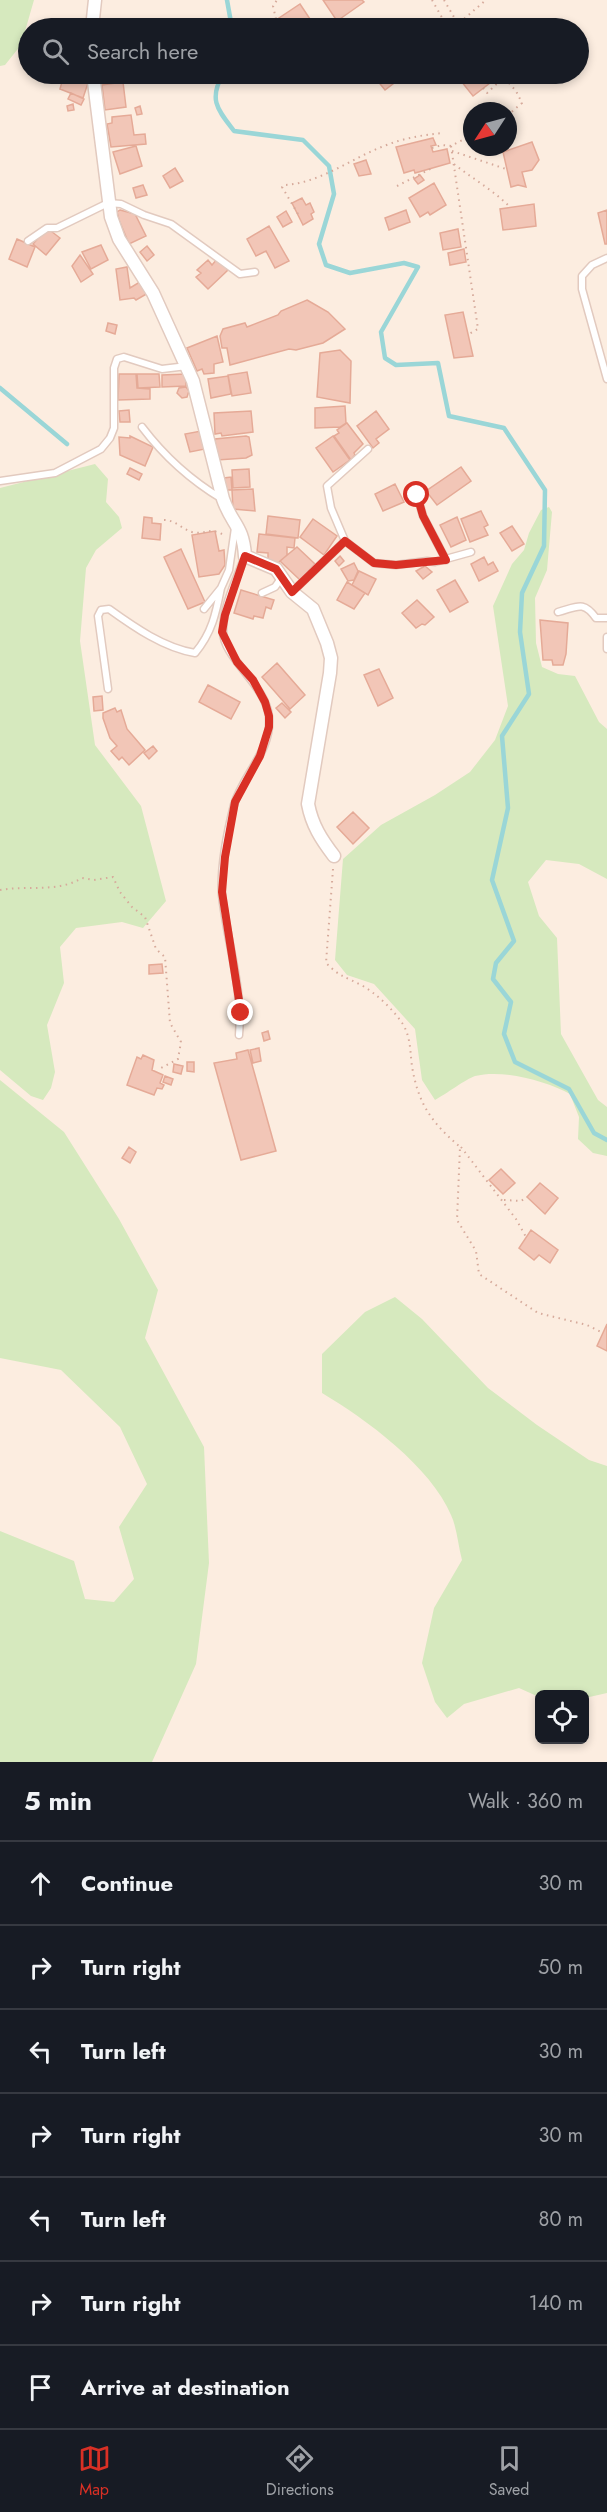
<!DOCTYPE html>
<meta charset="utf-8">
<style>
body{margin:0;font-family:Jost,sans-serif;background:#242831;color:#f1f3f6}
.controls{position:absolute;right:18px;bottom:18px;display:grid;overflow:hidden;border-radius:9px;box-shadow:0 3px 9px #0003}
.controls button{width:54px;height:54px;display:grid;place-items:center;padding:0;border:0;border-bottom:2px solid #363941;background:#171b24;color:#f1f3f6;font:30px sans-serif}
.compass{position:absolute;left:463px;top:102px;width:54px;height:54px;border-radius:50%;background:#171b24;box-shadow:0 3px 9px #0003;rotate:234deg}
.stop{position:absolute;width:18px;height:18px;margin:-14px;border:4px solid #d93025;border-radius:50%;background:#fff}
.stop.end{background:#d93025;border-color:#fff;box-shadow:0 2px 6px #0008}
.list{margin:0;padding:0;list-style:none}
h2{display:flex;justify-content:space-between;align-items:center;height:78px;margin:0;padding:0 24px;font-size:26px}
h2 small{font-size:20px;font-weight:400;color:#9ea1a6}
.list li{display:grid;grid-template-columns:39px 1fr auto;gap:18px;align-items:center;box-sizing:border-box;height:84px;padding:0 24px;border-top:2px solid #363941}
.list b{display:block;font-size:22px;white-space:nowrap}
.list em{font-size:20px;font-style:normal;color:#9ea1a6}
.icon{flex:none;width:33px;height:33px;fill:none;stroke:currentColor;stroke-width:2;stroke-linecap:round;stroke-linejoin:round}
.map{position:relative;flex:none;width:607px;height:1762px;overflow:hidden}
.search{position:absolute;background:#171b24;box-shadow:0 3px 9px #0003;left:18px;right:18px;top:18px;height:66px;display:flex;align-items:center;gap:15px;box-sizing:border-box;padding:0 21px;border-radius:33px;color:#9ea1a6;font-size:22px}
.sheet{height:666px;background:#171b24}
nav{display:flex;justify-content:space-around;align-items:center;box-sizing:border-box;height:84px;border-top:2px solid #363941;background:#171b24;font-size:16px;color:#9ea1a6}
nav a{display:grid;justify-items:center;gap:3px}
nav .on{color:#d93025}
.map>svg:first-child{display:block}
.green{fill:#d6e9be}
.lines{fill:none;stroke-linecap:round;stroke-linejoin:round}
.stream{stroke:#9ad6d7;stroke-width:4.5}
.building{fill:#f2c6b7;stroke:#e5aa97;stroke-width:1.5}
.service-casing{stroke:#e2cabf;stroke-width:9}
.minor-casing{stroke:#e2cabf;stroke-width:15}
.path{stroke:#d6aa9b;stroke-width:2;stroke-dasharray:1.5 4.5;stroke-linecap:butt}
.service{stroke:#fff;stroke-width:6}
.minor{stroke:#fff;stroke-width:12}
.route{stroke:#d93025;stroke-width:8}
</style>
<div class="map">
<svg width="607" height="1762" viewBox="0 0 607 1762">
<rect width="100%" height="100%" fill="#fcede0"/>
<path class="green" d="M0,0H34L21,45L5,65L0,66Z
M95,464L108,479L106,502L119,517L122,528L96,550L86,568L80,641L95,745L141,806L166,901L143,928L122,922L76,928L60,947L64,983L47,1025L55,1072L51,1088L43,1100L31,1096L0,1070V488Z
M549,507L552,512L547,570L535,598L536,643L542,667L558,674L575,676L599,722L607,729V879L579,864L546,860L528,882L539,916L557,938L561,1034L598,1100L607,1107V1156L593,1153L578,1139L579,1117L570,1094C546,1081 503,1069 475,1076C466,1079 446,1094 435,1100L422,1080L415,1029L374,984L347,975L335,960L343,859L381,825L435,795L470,772L495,740L508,706L493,606L512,564L524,550L529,533L541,510Z
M0,1080L64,1132L119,1219L158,1290L145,1338L204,1447L209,1563L196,1664L152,1762H0V1531L74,1561L85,1599L114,1602L134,1579L119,1527L147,1484L120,1427L61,1370L0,1358Z
M395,1297L422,1319L488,1388L537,1425L589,1460L607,1466V1693L585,1698L584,1694H540L539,1697L519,1688L464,1704L447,1718L435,1702L422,1663L434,1608L462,1560C458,1545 457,1528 451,1515C431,1467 366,1419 322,1393V1354L365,1312Z"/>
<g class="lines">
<path class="stream" d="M227,0L232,28
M223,74C208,100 218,110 234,131L303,140L329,166L334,194L319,244L326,265L350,273L404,263L418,267L381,332L385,358L396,365L438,363L449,416L504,428L545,490L544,546L522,593L520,632L529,694L502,736L508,808L492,880L514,941L496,963L493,979L511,1002L504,1034L515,1062L569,1089L594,1133L607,1140
M0,388L67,444"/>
</g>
<path class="building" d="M323,0H362L364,2L337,21Z
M300,4L314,25L309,28H264Z
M64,74L90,77L83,98L60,89Z
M372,74H406L385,90Z
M460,74H488L494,80L473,96L457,76Z
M123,82L126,107L105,110L102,85Z
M71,93L84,99L81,105L68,99Z
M73,104L74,110L68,111L67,106Z
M140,106L142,114L137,115L135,108Z
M131,115L134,135L145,134L146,144L111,147L107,124L112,123V117Z
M433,138L436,145L431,146L433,152L447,149L450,163L415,173L414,170L404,173L396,147Z
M532,142L539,160L532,170L522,172L526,187L518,185L511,187L503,152Z
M136,146L142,166L120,174L113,152Z
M366,160L371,174L359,176L354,164Z
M175,168L183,181L170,188L163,176Z
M420,175L424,180L418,184L414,179Z
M434,183L446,205L430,215L428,212L420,217L409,198Z
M143,185L147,195L136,198L133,188Z
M302,198L306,205L310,203L314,212L311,214L313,219L303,225L292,203Z
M534,204L536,226L503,230L500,209Z
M120,210L131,213L134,212L146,236L129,244L119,220L117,212Z
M406,210L410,222L389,230L385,218Z
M607,210V244H605L598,213Z
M286,211L292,222L283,227L277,217Z
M269,226L289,261L275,268L266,251L256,256L247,239Z
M47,228L60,238L46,255L33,244Z
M458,229L461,247L443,250L440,233Z
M17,239L35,247L27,267L9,259Z
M101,245L108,260L91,269L82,252Z
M147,246L154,255L147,261L140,252Z
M464,249L466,262L450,265L448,253Z
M80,255L93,274L81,282L72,266Z
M217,259L228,270L208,289L196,277L201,273L197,270L208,260L212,265Z
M127,267L130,288L143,280L150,292L136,300L134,298L120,300L116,269Z
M307,300L328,312L345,329L323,343L296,350L289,349L230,365L227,348H222L220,336L223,329L245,323L247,327L278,315L281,311Z
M463,312L473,356L454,358L445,315Z
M108,323L117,325L115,334L106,331Z
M217,336L223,362L214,364V373L204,374L202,369L197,371L187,348Z
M340,350L351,361L350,403L317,397L320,353Z
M247,372L251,393L232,396L228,375Z
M119,374H136L137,388L150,389V399L118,400Z
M137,374H159L160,387L138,388Z
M186,374V386L162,387V375Z
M228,376L231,394L211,398L208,379Z
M186,387L189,391L187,397L182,398L177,393L179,388Z
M345,406L346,423L340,427L315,428V408Z
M129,410L130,422H120L119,411Z
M251,411L253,432L222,436L221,433L215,434L214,413Z
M376,411L389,429L376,439L379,443L373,448L357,426Z
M347,423L363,444L354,453L355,455L351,460L334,436L339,433L337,430Z
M201,431L205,449L190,452L185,434Z
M130,436L153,447L145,466L120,455L119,437L130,438Z
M246,436L249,437L252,455L246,458L217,460L215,439Z
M333,436L350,460L333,472L316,448Z
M461,467L471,481L437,505L426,491Z
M130,468L142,474L139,480L127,474Z
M249,469L250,487L233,488L232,470Z
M231,477L232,490H225L224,478Z
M395,484L404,502L383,511L375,494Z
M253,489L255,511L233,509L232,490Z
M481,511L488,525L484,527L488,535L470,542L461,519Z
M268,516L300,520L298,538L266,534Z
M144,517L152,518V523L161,524L160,540L142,538Z
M457,517L466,540L451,547L440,525Z
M313,519L337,536L324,555L300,537Z
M512,526L524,544L512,551L500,533Z
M215,531L219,551L224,550L225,565L219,574L199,577L192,535Z
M259,534L295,538L294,548L287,547V555L277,564L268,561V553L257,552Z
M297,547L315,564L300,580L280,561Z
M181,549L205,602L188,609L164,557Z
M340,556L344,561L339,566L335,561Z
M484,557L488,565L493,562L498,571L479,581L471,564Z
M354,563L358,571L354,580L348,581L341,569Z
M425,566L432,572L423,579L416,571Z
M359,571L376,579L368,595L352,585Z
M455,580L468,602L450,612L437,590Z
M347,582L365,593L354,609L337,600Z
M241,590L274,600L271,609L266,607L263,618L254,616L253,619L234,613Z
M417,600L434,617L425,625L422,624L416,628L402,613Z
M540,620L568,623L566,654L563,665H553L552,660H543Z
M277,663L305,695L290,709L262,677Z
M379,669L393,698L378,706L364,675Z
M208,685L240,702L231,719L199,702Z
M102,696L103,710L94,711L93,697Z
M282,703L291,712L285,718L276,708Z
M115,708L117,712L121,710L127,729L145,750L129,765L122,757L119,760L111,751L117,746L110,738L103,718V713Z
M153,746L157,751L149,759L144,753Z
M353,812L369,828L353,844L337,827Z
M162,964L163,973L149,974V965Z
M268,1031L270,1039L264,1041L262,1033Z
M259,1048L261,1061L253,1063L250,1050Z
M248,1050L276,1151L241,1160L214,1063L237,1059L236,1053Z
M143,1055L154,1060L152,1070L163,1075L160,1083L164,1085L162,1089L157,1088L154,1095L127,1085L137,1057L141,1059Z
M187,1062H194V1072L187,1071Z
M174,1064L183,1066L181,1074L173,1072Z
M165,1076L173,1079L171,1085L163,1082Z
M129,1147L136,1152L130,1163L122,1158Z
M501,1169L515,1183L503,1194L489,1180Z
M540,1183L558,1198L545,1214L527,1197Z
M531,1230L558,1250L550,1263L539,1255L534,1260L519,1248Z
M607,1324V1351L597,1346Z"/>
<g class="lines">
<defs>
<path id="service" d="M28,241L47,228H57L108,203L121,204L144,215L171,224L240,274L255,272
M607,258L592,265L582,276V289L607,379
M142,427C164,456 192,481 222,499
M368,449L327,486L331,508L345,541L374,563L396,565L427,561L435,562L471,552
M0,481L55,473L101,449L110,438L114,428V368L117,359L124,357L162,369L187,366
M417,495L423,516L446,560
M292,592L345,541
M262,593L275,587L282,577
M204,609L221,588L229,570L235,528
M558,612C577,607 583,600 596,618H607
M607,637V649
M108,689L98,616L101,610L109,609C134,627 164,648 195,653C212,633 216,613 221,588
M239,1035C243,988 227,942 222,895C220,866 227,833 234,805C243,774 272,751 269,717C266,684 222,658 223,630C223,606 237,578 245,556"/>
<path id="minor" d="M92,28L95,0
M93,74L111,217L119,239L153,293L193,381L223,499C232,525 243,525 245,556L276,569L292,592L313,609L327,643L331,658L330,673L308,804C312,825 321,839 334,856"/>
</defs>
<use href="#service" class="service-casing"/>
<use href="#minor" class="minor-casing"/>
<path class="path" d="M432,0L448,28
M444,0L458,24L486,0
M276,19L273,6L277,0
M454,28L458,24L462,28
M501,74L516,91L522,103L508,115
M513,74L536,79L544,74
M483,88L487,93L504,77
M451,146L478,329L469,334
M432,148L442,145L451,146L472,135
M452,151L506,169
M454,164C473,179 493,190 510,207
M397,186L434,167
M298,214L282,187L285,185C320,183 352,158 384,146C404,138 422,135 443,133
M164,520C175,520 182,529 192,532C205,535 209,527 222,534
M333,869L326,963C340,977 344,976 361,985C376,993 395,1011 404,1026C411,1040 410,1052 412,1066C418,1104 432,1123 460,1147L457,1220L476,1251L479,1274L538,1313L587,1325L603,1333
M0,890C29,885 57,893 82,878L94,880L113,877L120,892L132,907L145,917L156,949L165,957L170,1023L181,1042L178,1059L161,1068
M461,1147L516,1219L526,1237
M504,1200L521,1201L527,1197"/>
<use href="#service" class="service"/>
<use href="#minor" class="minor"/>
</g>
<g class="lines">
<path class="route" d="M241,1013L222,892L225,857L235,802L260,756L269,727V716L265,702L253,680L237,662L222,632L225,615L245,556L276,569L292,592L345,541L374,563L396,565L446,560L423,516L417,495"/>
</g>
</svg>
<div class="controls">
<button><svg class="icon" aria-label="locate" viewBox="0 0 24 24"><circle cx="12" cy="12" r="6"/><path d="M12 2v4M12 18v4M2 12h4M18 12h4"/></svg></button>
</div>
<svg class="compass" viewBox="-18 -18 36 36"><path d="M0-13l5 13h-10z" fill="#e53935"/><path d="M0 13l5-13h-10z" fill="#9ea1a6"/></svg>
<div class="stop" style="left:417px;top:495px"></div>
<div class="stop end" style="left:241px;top:1013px"></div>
<div class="search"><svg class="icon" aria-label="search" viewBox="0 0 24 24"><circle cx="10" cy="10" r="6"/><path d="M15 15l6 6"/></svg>Search here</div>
</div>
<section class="sheet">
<h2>5 min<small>Walk · 360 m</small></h2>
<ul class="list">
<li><svg class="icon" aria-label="ahead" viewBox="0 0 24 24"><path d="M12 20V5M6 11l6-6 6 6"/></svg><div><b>Continue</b></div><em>30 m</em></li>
<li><svg class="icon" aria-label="right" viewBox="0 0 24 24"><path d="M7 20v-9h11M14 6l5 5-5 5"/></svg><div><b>Turn right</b></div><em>50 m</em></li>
<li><svg class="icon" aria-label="left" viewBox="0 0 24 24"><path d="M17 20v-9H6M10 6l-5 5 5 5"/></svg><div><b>Turn left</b></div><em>30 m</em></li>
<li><svg class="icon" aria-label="right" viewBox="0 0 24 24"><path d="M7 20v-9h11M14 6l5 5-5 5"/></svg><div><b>Turn right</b></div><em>30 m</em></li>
<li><svg class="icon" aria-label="left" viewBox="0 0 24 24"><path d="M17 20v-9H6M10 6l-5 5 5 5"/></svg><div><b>Turn left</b></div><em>80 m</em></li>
<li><svg class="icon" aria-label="right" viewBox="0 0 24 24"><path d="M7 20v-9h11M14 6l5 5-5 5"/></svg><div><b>Turn right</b></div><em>140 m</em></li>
<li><svg class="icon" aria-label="arrive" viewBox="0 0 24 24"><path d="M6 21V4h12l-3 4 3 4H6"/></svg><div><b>Arrive at destination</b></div></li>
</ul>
</section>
<nav>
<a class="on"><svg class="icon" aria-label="map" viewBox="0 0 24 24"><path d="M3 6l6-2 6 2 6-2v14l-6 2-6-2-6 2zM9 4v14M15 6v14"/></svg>Map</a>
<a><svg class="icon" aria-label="directions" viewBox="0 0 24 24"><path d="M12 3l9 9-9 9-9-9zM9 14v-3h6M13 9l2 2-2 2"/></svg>Directions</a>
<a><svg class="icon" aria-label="saved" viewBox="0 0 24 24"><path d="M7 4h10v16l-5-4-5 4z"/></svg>Saved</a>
</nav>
